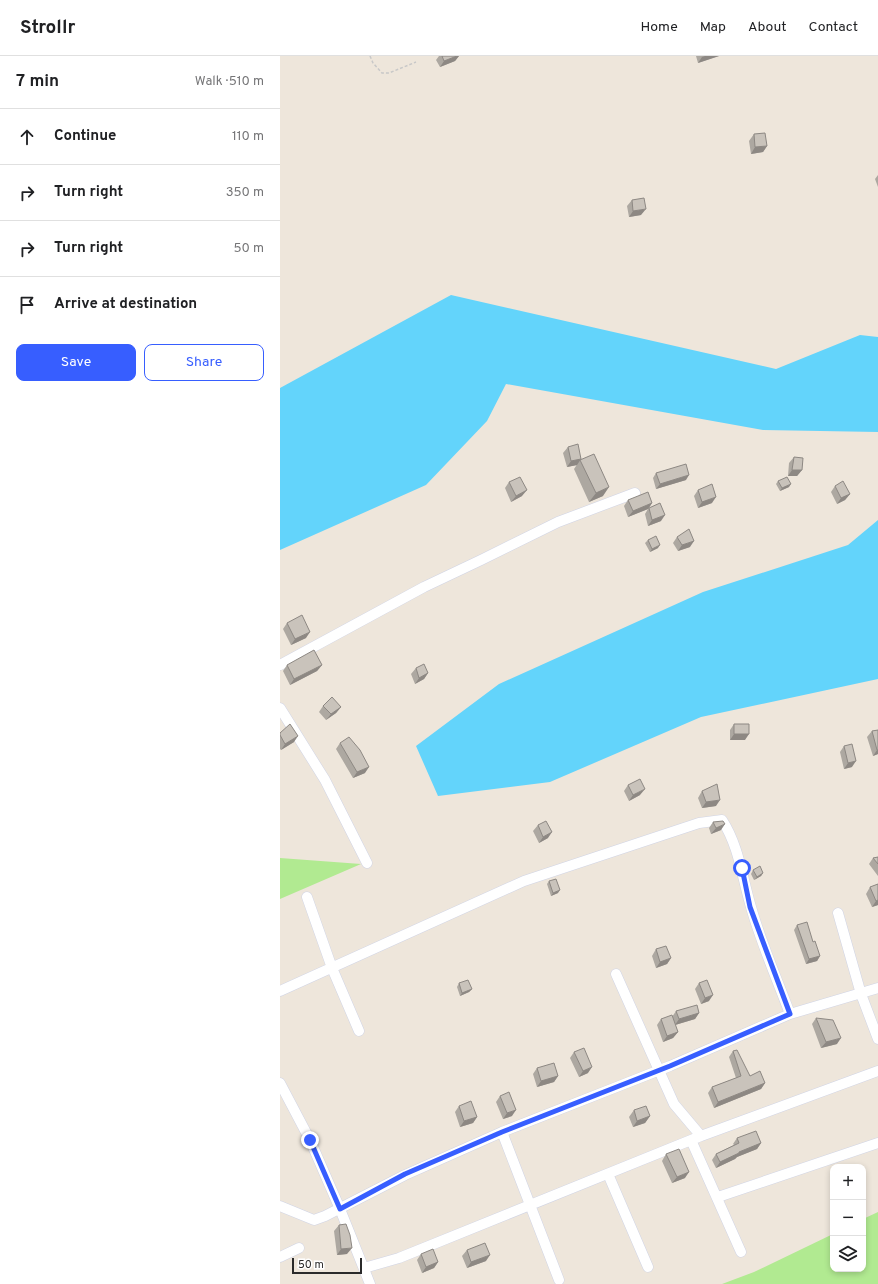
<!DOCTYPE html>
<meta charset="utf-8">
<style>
body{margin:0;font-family:Overpass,sans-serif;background:#f6f6f6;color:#202124}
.controls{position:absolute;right:12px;bottom:12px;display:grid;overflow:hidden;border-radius:8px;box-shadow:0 2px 6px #0003}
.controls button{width:36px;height:36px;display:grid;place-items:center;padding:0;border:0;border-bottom:1px solid #e0e0e0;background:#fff;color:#202124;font:20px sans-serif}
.scale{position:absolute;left:12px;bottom:10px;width:70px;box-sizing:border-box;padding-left:4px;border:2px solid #2a2a2a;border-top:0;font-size:11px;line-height:14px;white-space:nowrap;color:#2a2a2a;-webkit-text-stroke:3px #fff;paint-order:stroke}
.stop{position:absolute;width:12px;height:12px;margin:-9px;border:3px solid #375eff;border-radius:50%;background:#fff}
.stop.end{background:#375eff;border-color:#fff;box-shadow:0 1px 4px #0008}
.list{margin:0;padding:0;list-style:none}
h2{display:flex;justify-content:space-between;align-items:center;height:52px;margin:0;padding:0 16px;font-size:17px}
h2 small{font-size:13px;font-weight:400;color:#757577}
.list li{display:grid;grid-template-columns:26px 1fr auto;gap:12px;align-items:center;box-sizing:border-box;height:56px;padding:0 16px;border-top:1px solid #e0e0e0}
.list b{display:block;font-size:15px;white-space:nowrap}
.list em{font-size:13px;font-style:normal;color:#757577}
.actions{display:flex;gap:8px;padding:12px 16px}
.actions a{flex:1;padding:9px 0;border:1px solid #375eff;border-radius:8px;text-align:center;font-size:14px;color:#375eff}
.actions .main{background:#375eff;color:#fff}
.icon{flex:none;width:22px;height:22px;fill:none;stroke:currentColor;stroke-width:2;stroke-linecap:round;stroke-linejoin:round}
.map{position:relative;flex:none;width:598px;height:1228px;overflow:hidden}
header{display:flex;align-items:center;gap:24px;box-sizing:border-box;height:56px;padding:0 20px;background:#fff;border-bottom:1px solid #e0e0e0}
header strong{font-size:19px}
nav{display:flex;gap:22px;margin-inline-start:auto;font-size:14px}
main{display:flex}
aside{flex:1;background:#fff}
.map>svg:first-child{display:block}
.green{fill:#b1ea91}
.water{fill:#63d4fb}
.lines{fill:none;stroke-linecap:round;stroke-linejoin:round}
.street-casing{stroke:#d0d4e5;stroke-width:11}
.path{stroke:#c8c8c8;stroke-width:1.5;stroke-dasharray:3 2;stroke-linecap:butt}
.street{stroke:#fff;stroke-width:10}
.wall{fill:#ada8a1}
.shaded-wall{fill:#8d8883}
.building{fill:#c9c3bb;stroke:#8d8883}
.route{stroke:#375eff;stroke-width:5}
</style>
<header>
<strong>Strollr</strong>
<nav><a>Home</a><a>Map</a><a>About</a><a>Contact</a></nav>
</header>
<main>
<aside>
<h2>7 min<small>Walk · 510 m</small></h2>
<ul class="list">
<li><svg class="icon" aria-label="ahead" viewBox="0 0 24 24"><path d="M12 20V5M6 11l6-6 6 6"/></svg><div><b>Continue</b></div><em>110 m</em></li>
<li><svg class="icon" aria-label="right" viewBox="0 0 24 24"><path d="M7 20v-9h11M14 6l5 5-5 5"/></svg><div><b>Turn right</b></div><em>350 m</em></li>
<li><svg class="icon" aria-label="right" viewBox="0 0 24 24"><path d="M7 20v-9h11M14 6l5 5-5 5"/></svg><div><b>Turn right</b></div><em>50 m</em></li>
<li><svg class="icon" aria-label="arrive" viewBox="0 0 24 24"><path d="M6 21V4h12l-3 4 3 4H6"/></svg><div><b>Arrive at destination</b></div></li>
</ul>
<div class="actions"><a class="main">Save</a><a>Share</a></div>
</aside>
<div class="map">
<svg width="598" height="1228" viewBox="0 0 598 1228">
<rect width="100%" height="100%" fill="#eee6db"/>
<path class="green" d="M0,802L81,808L0,843Z
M598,1156V1228H442L474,1216L553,1178V1213H583V1163Z"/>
<path class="water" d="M171,239L496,313L580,279L598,281V376L483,374L226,328L207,365L146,429L0,494V332Z
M598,464V623L421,661L270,726L158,740L136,690L219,628L423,536L568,489Z"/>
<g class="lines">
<defs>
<path id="street" d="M0,609L144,531L201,504L278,466L355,437
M0,652L45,724L87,807
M27,841L52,912L79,975
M558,857L581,938L598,983
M336,918L394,1048L421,1080
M0,935L244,825L419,767L442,764C459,790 462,821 471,851C481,887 497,923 510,958
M0,1027L30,1084L60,1153L90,1228
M222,1076L279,1224
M411,1084L461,1196
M328,1118L368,1211
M438,1141L598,1087
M0,1150L34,1164L45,1160L125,1119L222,1076L390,1010L510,958L598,932
M0,1201L19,1192
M84,1212L119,1202L421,1080L598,1015"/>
</defs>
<use href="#street" class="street-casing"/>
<path class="path" d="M90,0L93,7L102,17H109L136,6"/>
<use href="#street" class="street"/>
</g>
<path class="wall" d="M159,0H179L175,5L160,11L156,4Z
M416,0H439L418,7Z
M474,78L487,90L483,96L471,98L469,85Z
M598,119V131L595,123Z
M352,144L361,159L349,161L347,150Z
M288,391L301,403L297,409L287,411L283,397Z
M514,401L522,414L517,420H508L509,407Z
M300,404L323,440L309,446L294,413Z
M376,417L406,424L376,433L373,422Z
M498,425L509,431L500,435L496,428Z
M229,426L242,440L231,446L225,432Z
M555,430L570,438L565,444L557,448L551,436Z
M418,434L432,447L418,452L414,440Z
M348,444L372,447L369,452L381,465L368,470L365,458L368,453L348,461L344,450Z
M397,481L410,491L398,495L393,487Z
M368,484L378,492L370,496L365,487Z
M7,567L26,582L11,589L3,573Z
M7,609H42L37,615L10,629L3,615Z
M136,612L148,617L144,623L135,628L131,618Z
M43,650L61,651L56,657L46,664L39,656Z
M454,668L465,684H450V674Z
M598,674V698L593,700L587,681L592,675Z
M0,677L14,686L1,694L0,693Z
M60,687L85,717L73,722L56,693Z
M564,690L572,711L564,713L560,696Z
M348,729L360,739L349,745L344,735Z
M422,735L436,750L422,752L418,742Z
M433,766L441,774L431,778L429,772Z
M258,769L268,782L259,787L253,775Z
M598,801V820L589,808L593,802Z
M473,814L483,817L481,820L474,824L471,818Z
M269,825L278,837L271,840L267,828Z
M598,828V849L592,851L586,838L590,831Z
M517,869L540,900L537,905L526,908L514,874Z
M376,893L391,902L387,908L376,912L372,900Z
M179,927L192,933L189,936L180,940L177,931Z
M419,927L429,945L421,948L415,933Z
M396,955L419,957L415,963L395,969L398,976L393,982L383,986L377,969L381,963L392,961Z
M536,962L557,988L541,992L532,968Z
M453,995L470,1020L485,1027L481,1033L434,1052L428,1037L432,1031L456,1022L449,1001Z
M294,996L308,1017L299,1021L290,1002Z
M257,1012L278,1020L274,1026L257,1031L253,1018Z
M220,1040L232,1060L223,1063L216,1046Z
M179,1050L197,1061L193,1067L180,1071L175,1056Z
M354,1054L370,1060L365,1067L353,1071L349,1061Z
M457,1082L481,1087L477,1093L457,1101L455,1103L436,1112L432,1104L436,1098L454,1089L453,1088Z
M386,1098L405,1122L392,1127L382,1105Z
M59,1169L67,1198L57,1199L54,1175Z
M187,1194L206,1205L187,1212L182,1200Z
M141,1198L158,1206L154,1212L142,1217L137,1204Z"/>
<path class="shaded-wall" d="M177,0H179L175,5L160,11L164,5Z
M425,0H439L418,7L422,1Z
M487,90L483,96L471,98L475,91Z
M366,153L361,159L349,161L353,155Z
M301,403L297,409L287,411L291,405Z
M512,414H522L517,420H508Z
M409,419L406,424L376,433L380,428Z
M511,428L509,431L500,435L502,432Z
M329,431L323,440L309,446L316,437Z
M247,434L242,440L231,446L236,440Z
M570,438L565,444L557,448L561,442Z
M436,441L432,447L418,452L422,446Z
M372,447L368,453L348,461L353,455Z
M385,459L381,465L368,470L372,464Z
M414,485L410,491L398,495L402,489Z
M380,489L378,492L370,496L372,493Z
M30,576L26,582L11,589L15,583Z
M42,609L37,615L10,629L14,623Z
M148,617L144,623L135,628L139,622Z
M61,651L56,657L46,664L51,658Z
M454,678H469L465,684H450Z
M18,680L14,686L1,694L5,688Z
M597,694H598V698L593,700Z
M576,705L572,711L564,713L568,707Z
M89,711L85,717L73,722L77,716Z
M365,733L360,739L349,745L353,739Z
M440,744L436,750L422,752L426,746Z
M445,768L441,774L431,778L436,772Z
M272,776L268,782L259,787L263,781Z
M483,817L481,820L474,824L477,821Z
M280,834L278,837L271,840L273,837Z
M598,844V849L592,851L596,845Z
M540,900L537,905L526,908L529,903Z
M391,902L387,908L376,912L380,906Z
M192,933L189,936L180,940L182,937Z
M433,939L429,945L421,948L425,942Z
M419,957L415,963L395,969L399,963Z
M398,976L393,982L383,986L387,980Z
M561,982L557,988L541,992L546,986Z
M312,1011L308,1017L299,1021L303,1015Z
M278,1020L274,1026L257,1031L261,1025Z
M485,1027L481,1033L434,1052L438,1046Z
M236,1054L232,1060L223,1063L227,1057Z
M370,1060L365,1067L353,1071L357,1065Z
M197,1061L193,1067L180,1071L184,1065Z
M481,1087L477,1093L457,1101L455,1103L436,1112L440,1106L459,1096Z
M409,1116L405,1122L392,1127L397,1121Z
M72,1192L67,1198L57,1199L61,1193Z
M210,1199L206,1205L187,1212L191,1206Z
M158,1206L154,1212L142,1217L146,1211Z"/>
<path class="building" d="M162,0H177L164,5Z
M485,77L487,90L475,91L474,78Z
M364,142L366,153L353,155L352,144Z
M298,388L301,403L291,405L288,391Z
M314,398L329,431L316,437L300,404Z
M514,401L523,402L522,414H512Z
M406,408L409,419L380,428L376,417Z
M240,421L247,434L236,440L229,426Z
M507,421L511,428L502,432L498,425Z
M563,425L570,438L561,442L555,430Z
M432,428L436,441L422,446L418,434Z
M368,436L372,447L353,455L348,444Z
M380,447L385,459L372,464L369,452Z
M409,473L414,485L402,489L397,481Z
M376,480L380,489L372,493L368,484Z
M22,559L30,576L15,583L7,567Z
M34,594L42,609L14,623L7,609Z
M144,608L148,617L139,622L136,612Z
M52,641L61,651L51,658L43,650Z
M10,668L18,680L5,688L0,679V677Z
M454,668H469V678H454Z
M598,674V694H597L592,675Z
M69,681L80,694L89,711L77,716L60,687Z
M572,688L576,705L568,707L564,690Z
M360,723L365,733L353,739L348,729Z
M437,728L440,744L426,746L422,735Z
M266,765L272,776L263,781L258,769Z
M443,765L445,768L436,772L433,766Z
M598,801V808L593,802Z
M480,810L483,817L477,821L473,814Z
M276,823L280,834L273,837L269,825Z
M598,828V844L596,845L590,831Z
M527,866L533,886L535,885L540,900L529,903L517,869Z
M386,890L391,902L380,906L376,893Z
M188,924L192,933L182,937L179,927Z
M427,924L433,939L425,942L419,927Z
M417,949L419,957L399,963L396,955Z
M392,959L398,976L387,980L381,963Z
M536,962L553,964L561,982L546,986Z
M304,992L312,1011L303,1015L294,996Z
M457,994L470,1020L480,1015L485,1027L438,1046L432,1031L461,1020L453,995Z
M274,1007L278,1020L261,1025L257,1012Z
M229,1036L236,1054L227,1057L220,1040Z
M191,1045L197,1061L184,1065L179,1050Z
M366,1050L370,1060L357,1065L354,1054Z
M476,1075L481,1087L459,1096V1097L440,1106L436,1098L459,1087L457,1082Z
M399,1093L409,1116L397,1121L386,1098Z
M66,1168L70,1179L72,1192L61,1193L59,1169Z
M205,1187L210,1199L191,1206L187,1194Z
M153,1193L158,1206L146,1211L141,1198Z"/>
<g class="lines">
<path class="route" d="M30,1084L60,1153L125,1118L222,1076L390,1010L510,958L470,851L462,812"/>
</g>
</svg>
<div class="controls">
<button>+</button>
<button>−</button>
<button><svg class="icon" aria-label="layers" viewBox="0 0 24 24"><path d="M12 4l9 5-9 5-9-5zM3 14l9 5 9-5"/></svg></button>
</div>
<div class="scale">50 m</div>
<div class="stop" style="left:462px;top:812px"></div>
<div class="stop end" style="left:30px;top:1084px"></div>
</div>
</main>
